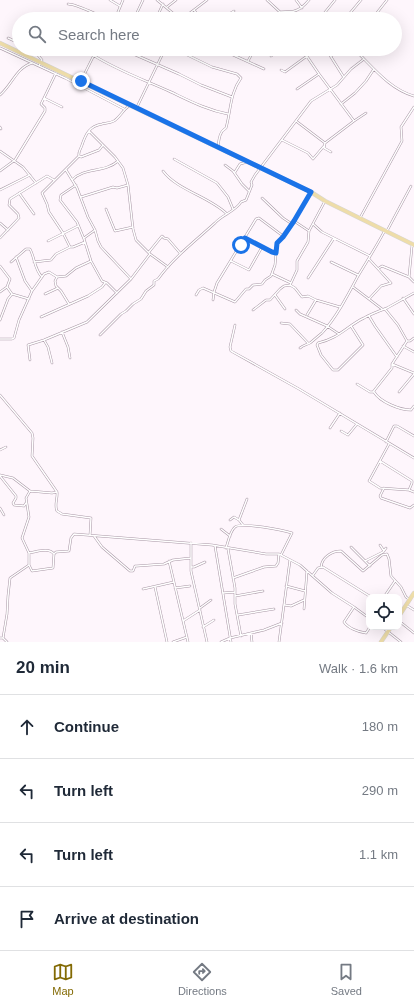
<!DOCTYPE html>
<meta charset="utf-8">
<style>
body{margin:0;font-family:Arial,sans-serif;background:#f6f6f7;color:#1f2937}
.controls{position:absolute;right:12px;bottom:12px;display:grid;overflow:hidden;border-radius:8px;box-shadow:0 4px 16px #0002}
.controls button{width:36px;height:36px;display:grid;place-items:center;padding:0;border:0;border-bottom:1px solid #e0e1e3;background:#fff;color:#1f2937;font:20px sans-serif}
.stop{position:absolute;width:12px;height:12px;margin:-9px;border:3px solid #1a73e8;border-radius:50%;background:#fff}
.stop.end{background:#1a73e8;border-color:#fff;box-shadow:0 1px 4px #0008}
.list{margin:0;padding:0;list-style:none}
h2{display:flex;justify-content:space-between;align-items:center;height:52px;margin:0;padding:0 16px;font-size:17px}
h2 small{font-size:13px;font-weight:400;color:#747a83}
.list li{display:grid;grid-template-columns:26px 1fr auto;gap:12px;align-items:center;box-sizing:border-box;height:64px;padding:0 16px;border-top:1px solid #e0e1e3}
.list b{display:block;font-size:15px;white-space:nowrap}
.list em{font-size:13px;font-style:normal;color:#747a83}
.icon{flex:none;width:22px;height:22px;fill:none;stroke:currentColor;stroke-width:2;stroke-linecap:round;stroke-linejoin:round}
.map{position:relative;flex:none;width:414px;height:642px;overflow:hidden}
.search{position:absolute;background:#fff;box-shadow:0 4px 16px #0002;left:12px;right:12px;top:12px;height:44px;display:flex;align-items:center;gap:10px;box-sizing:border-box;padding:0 14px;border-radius:22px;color:#747a83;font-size:15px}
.sheet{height:308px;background:#fff}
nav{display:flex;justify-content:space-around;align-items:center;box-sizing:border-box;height:56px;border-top:1px solid #e0e1e3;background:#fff;font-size:11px;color:#747a83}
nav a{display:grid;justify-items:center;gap:2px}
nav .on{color:#836a04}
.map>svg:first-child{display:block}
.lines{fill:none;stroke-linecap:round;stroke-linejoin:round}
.street-casing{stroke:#a897a5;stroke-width:2.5}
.primary-casing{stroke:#d7d6d7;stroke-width:4.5}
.street{stroke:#fff;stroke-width:1.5}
.primary{stroke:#eedda9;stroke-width:3.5}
.route{stroke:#1a73e8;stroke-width:5}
</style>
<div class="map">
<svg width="414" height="642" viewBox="0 0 414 642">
<rect width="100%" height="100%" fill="#fef6fc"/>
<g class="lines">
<defs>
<path id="street" d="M110,0L120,6
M157,0L180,19
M267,0L280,12
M296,0L302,8
M68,4C77,4 97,15 108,19
M167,7L176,0
M194,10L201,19
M277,15L280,19
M115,19L123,0
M134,19L143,0
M156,19L163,4
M182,19L207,0
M221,19L234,11
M273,19L280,12C294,12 299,12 309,0
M317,19L322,16L335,0
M345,19L361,0
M372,19L387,0
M8,38L19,43
M0,48L65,78L124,109
M29,49L37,54L42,60L39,66
M122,49L179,74L201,85L232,97
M175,49L212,67L237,74L241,78C230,93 231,110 226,128C219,132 219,140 218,147
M220,49L264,69
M302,49L319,74L354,121L366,113
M326,49L343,76
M354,49C372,66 389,89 414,96
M93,55C118,71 145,80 171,92C190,101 207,110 228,114
M306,55L316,49
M271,56L283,49
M331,56L343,49
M248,61L253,52L257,49
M281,70L285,72L307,56
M56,73L44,98L62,107
M81,81L97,49
M297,89L319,74
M0,95C12,85 16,68 32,63
M341,104L355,93L366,81L374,69
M137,107L165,49
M296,121L325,143L324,148L331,152
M0,127L1,129
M89,131L115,157L123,168L128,185L133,229L136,240L150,254L168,267
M282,140L308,153L313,159L324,146
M325,143L354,121
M0,151L23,167L36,183
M79,156C78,151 81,149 82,145C86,133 90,126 102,124C107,123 110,123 114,121C120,117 123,110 129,106
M174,159L217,183L228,197L233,209
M225,165L233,171L242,184L249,191
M66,170L77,188L88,217L95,230L98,241L101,247L131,279
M0,171L15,160L45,111V108L41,104L44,98
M163,171C177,190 210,197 227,214
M235,172L240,164L247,162
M72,180C84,167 105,173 118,161
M76,185L61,195L60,200L77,222L84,239L91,261L102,281L107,283L117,293
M0,190L30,175
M19,193L34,214
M81,197L113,187L117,188L128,185
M262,198L283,218L292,224
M106,209L115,231L133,227
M360,218L402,141L401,127L414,107
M294,221L309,231
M0,223L8,230
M313,224L322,232L370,256
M387,231L411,186
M0,238L19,218L18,214L9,205L10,199L47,176L54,180
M84,238L95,230
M245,238L272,252L275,253
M48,241L78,226
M85,242L73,247H70L63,233L49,212L47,204L42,193L79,156L81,157L99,150L103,145
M149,252L162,236L164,238L168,239L180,253
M16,257L25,281L32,291
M369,259L391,283L381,286L369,299
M231,261L249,270L262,247
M11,262L26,249H30C35,258 34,269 42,277
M34,262L51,260L56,254L70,247
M331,262L358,275
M0,266L10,279L7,287L12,294L29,299
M379,268L382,266L409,277L414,282
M272,274L291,283L290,285L295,288L302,297L308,296L316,300L340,307
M57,277L55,281L56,286L61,291L69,304
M409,277L412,246
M308,278L334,238
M291,283L297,270V261L308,242L309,231L325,201
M353,287L382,309
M0,292L7,287
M45,294L58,288
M196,295L199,290L203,288L235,302L246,289H249L253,285L262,284L265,280L271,276L275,265L277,243L283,237L294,221L311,192
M275,295L285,309
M403,298L414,314
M213,300L214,292L217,283L256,219L259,218L283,236
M385,309L398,325L407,341
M253,310L266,300H270L280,289L284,286L290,285
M296,310L300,314L327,326L339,334
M307,315L316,300
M369,316L375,326L397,357
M41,317L88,296L102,287L105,283
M0,320L8,299L12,294
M281,323L290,324L308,343
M235,325L230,347L231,351L299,389L414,458
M351,326L363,345L338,370H333L321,355L317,345L318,343C338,339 347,326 364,318C371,314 379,311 387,308C396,303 405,298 414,293
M62,332L68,347L70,358
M100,335L121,314L126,311L133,304L141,299L146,291L154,285V281L158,279C173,258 195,241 215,223C222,215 236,211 241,202L246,200L252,185L251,182L255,175L311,101L337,85L351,69L364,59
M0,339H12L14,338L19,320L32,291L44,274L49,272L57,277L66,276L76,268L91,261
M44,340L48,347L52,363
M403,346L414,352
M300,348C303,345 306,345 310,343C314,340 318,336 322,333C336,318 348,295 358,276C367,261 376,247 384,232
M30,360L28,345L44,340L87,322L131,279L150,254
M392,364L414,373
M357,384L370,392H373L392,368V364L407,341H410L414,338
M374,392C380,402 400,410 411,410L414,406
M399,392L414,374
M0,395L32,433L33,438L32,456L57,492L52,493L30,491L13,478L0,475
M330,428L340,413
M341,431L348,435L357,424
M386,442L394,426H397L414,436
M389,444L369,481L380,488L409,490L414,492
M0,450L6,447
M380,461L412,481V483L409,490
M0,476L16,496V498L13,503L14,505L24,506L26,503
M384,488L380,496L381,498L410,508L414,505
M30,491L26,498L29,517L22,538L29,553V565L32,571L53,568L54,554L56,552L69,551L71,538L74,534L212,545L266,554H279L300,565L332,593L354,607
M57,492C58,498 54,505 57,511L62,514L91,518L90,535
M0,508L4,515
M230,520L234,517L239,520
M243,525L239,520L247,499
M221,529L230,536
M94,536L102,547L130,571H133L135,566H137L164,564L173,560L191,558
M191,543V571L207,642
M380,545L384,551
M215,546L231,642
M351,547L370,566
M226,548C228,542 230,531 235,527C242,522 283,530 292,533L281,555
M228,549L235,588V604L241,636
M29,553C37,552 48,547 54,554
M169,561L188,642
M365,561L383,552L386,548
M191,567H194L205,562
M321,567C322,557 332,551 341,551L363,571L382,555L387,554L389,559L391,576L401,587L406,597L410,600
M313,575L318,568L323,567L371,597
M233,578L264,567L276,566L278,563L279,554
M286,586L305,591
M155,587L167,642
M175,588L190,586
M143,589L174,582
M223,593L235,592
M235,596L263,591
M384,597L395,581
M285,605L291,606L304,600
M406,605L414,610
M200,608L211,600
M304,609L307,571
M238,615L274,609
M369,618L354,607L344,622C348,628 358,632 366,633L370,627
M183,621L200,610
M399,621L414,633
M203,627L214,620
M382,627L401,642
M251,633L252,642
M0,638H3L7,614L8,596L10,578L29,565
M3,638L7,642
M173,642L187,637
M221,642L230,638L264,630L282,623
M279,642L290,560"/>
<path id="primary" d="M0,43L311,192L325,201L414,245
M399,616L414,593
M381,642L391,627"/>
</defs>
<use href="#street" class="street-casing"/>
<use href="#primary" class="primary-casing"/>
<use href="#street" class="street"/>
<use href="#primary" class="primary"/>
</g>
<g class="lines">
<path class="route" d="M81,81L311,192L294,221L283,237L277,243L276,253L272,252L245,238L241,245"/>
</g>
</svg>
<div class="controls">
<button><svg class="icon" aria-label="locate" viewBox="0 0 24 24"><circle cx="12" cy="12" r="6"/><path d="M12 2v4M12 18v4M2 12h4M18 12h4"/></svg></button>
</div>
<div class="stop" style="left:241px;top:245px"></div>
<div class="stop end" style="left:81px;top:81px"></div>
<div class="search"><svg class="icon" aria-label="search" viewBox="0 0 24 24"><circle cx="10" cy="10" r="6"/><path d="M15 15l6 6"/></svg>Search here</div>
</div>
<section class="sheet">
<h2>20 min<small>Walk · 1.6 km</small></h2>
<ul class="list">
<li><svg class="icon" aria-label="ahead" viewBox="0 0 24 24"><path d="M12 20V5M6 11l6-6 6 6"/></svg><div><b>Continue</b></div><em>180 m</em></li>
<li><svg class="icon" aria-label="left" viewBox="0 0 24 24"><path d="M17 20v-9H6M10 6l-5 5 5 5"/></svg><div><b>Turn left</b></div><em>290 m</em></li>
<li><svg class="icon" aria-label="left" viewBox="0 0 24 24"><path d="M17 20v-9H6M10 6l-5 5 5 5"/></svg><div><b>Turn left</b></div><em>1.1 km</em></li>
<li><svg class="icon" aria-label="arrive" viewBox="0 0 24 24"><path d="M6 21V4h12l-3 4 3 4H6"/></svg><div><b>Arrive at destination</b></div></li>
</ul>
</section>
<nav>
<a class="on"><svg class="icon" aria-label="map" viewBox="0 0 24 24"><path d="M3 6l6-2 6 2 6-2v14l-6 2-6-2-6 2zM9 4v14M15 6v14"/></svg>Map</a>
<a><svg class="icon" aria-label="directions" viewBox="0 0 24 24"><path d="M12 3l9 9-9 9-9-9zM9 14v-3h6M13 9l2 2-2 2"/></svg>Directions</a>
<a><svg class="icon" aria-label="saved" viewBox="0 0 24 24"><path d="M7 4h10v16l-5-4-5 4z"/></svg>Saved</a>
</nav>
